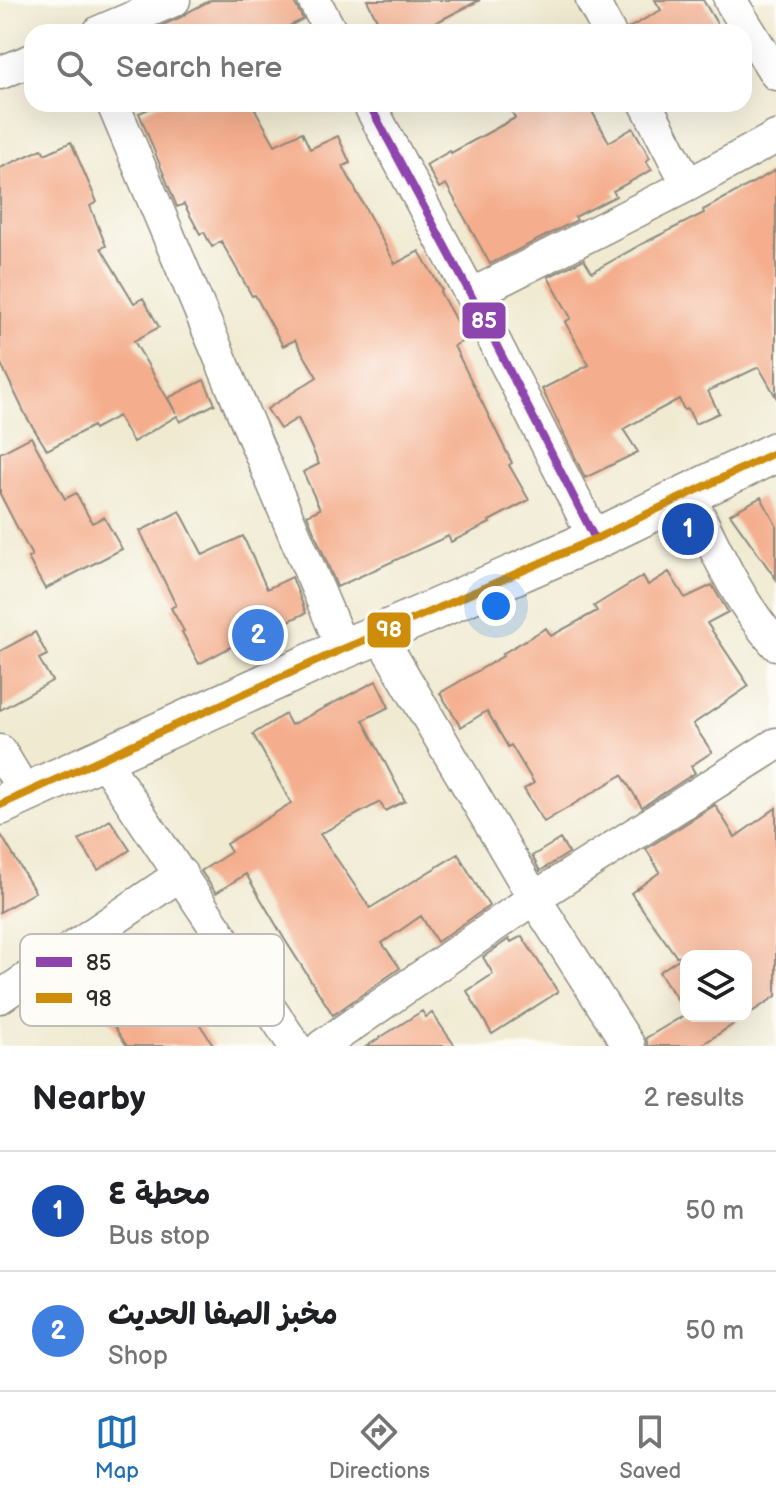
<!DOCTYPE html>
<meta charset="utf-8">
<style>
body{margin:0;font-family:"Balsamiq Sans","Playpen Sans Arabic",sans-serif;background:#f2f2f2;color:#202124}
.controls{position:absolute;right:24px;bottom:24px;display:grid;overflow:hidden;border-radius:16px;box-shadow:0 8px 32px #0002}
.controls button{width:72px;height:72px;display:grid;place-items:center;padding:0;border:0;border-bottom:2px solid #e0e0e0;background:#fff;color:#202124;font:40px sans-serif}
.you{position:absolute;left:496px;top:606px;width:28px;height:28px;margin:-20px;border:6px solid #fff;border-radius:50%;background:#1a73e8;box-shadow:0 0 0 12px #1a73e833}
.badge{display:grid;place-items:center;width:52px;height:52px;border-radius:50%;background:#1f6fb2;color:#fff;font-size:26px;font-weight:700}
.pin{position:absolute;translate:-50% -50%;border:4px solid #fff;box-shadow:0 2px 8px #0006}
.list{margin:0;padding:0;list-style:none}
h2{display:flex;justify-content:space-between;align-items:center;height:104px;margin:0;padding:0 32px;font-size:34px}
h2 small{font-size:26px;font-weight:400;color:#757577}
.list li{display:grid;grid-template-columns:52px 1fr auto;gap:24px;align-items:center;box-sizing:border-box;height:120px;padding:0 32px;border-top:2px solid #e0e0e0}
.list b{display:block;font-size:30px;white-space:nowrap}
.list p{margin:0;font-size:26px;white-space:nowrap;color:#757577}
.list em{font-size:26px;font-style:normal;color:#757577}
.icon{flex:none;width:44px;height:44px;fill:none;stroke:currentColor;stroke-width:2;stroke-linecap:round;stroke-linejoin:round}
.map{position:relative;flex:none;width:776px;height:1046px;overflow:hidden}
.search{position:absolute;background:#fff;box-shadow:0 8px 32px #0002;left:24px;right:24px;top:24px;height:88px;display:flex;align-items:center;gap:20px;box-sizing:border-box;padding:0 28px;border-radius:24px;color:#757577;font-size:30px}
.sheet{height:344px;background:#fff}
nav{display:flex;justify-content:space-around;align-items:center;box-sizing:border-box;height:112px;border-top:2px solid #e0e0e0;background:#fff;font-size:22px;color:#757577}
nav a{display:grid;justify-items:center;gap:4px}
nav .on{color:#1f6fb2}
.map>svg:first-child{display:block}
.building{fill:#f4ae8d}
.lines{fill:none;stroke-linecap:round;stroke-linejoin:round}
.minor-casing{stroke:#8e8a7e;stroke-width:35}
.tertiary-casing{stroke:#8e8a7e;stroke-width:43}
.minor{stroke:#fff;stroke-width:32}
.tertiary{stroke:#fff;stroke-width:40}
.bus-1-casing{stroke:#fdfcf7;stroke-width:14}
.bus-2-casing{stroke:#fdfcf7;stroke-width:14}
.bus-1{stroke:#8e44ad;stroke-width:8}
.bus-2{stroke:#ce8d09;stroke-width:8}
.key{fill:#fdfcf7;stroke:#bebdba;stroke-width:2}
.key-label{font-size:22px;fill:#2b2b2b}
.line-badge{stroke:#fdfcf7;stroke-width:3}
.badge-label{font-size:22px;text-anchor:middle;font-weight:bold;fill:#fff}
</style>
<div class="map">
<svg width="776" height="1046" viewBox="0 0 776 1046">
<rect width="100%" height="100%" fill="#fdfcf7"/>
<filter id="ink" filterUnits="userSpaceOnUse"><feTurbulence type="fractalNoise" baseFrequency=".0125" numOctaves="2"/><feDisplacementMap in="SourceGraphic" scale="16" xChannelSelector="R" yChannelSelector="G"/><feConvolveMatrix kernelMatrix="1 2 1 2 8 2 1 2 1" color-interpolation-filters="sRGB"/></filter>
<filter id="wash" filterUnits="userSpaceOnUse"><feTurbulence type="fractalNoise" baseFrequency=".006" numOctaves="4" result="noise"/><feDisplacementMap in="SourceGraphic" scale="32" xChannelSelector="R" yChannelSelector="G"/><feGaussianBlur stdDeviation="1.8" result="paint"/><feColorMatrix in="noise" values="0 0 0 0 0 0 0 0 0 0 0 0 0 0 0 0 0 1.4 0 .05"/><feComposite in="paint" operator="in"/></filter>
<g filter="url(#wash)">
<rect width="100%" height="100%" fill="#f0ead1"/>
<g id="blocks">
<path class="building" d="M211,0H293L303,19L278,32H147L181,17L190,11Z
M367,0H480L429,26L432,32H383Z
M655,0H703L722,32H628L627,29L661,10Z
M160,104H252L275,145L302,132L310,149L338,136L350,163L343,166L395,264L419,251L442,290L440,292L466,339L454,346L512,463L509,465L529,500L489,521L490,523L451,542L448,536L337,587L307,515L320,509L303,472L319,464L298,418L280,429L267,409L317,377L295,340L283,346L255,295L252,296L221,241L212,247L204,232L200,234L184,204L177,207L139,113Z
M508,104H588L609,142L633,128L650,158L646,161L652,170L613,191L616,196L575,217L577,220L490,264L446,184L439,188L426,165L450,151L451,153L515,118Z
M71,142L97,202L90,206L106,246L101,248L134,303L143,298L159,327L134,341L176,413L168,398L204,380L215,404L180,422L177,416L133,442L118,416L94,429L93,426L47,450L26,416L0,362V168L42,149L45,154Z
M776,170V397L759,367L708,391L719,413L695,424L688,409L684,410L679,399L623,429L638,452L585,478L542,389L589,365L565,322L571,318L548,277L584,259L592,272L642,244L704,213L703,210Z
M31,437L65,499L76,493L92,523L104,517L122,549L45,589L28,558L32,556L0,494V453Z
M761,497L776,525V579L730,514Z
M180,511L203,555L243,536L267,589L292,577L306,613L250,639L249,637L199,664L182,632L184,631L171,608L176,605L140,531Z
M669,572L685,598L712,585L728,612L707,623L749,686L693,724L712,752L691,766L695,773L642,807L622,775L544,822L524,789L534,783L511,745L508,747L487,711L461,727L440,693L503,656L502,654L546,628L551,636L597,611L594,606L643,576L648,585Z
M35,632L47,655L39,659L52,681L0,710V651Z
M376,681L389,707L363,720L405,801L385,811L380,802L320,834L370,908L458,854L489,906L437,942L421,916L382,943L400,968L333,1015L285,940L246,874L216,893L201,871L231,852L226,844L291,803L253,734L285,714L291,725Z
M715,805L735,837L776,808V996L746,1016V956H686V1012L659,972L683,956H676L631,893L660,872L646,849Z
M110,820L130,850L98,870L79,840Z
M0,833L35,892L0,912Z
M560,839L569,853L540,871L532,856Z
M522,936L558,992L492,1034L467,991L493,974L483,957L509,939L511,942Z
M166,943L175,957L189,949L217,994L191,1011L214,1046H127L90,990Z
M422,1011L426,1017L432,1013L455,1046H367Z
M683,1016H746L700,1046H648L646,1038Z"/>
</g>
</g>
<g filter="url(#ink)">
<use href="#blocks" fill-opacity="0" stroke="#8e8a7e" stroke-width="2"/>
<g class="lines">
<defs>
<path id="minor" d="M314,0L331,32
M592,0L609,32
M730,0L776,74
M99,32L174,0
M0,73L32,60
M113,104L343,649
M369,104L471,295L595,539
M646,104L688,185
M471,295L688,185L776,137
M689,495C714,546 737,601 776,644
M379,634L534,898L629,1046
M0,751L25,792
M102,758L295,1046
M0,997L181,874
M322,1046L534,898L776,744"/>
<path id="tertiary" d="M0,805L343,649L379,634L595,539L776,452"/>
</defs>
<use href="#minor" class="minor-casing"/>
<use href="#tertiary" class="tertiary-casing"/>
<use href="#minor" class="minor"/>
<use href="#tertiary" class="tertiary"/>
<defs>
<path id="bus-1" d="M369,104L471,295L595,539"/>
<path id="bus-2" d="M0,805L343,649L379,634L595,539L776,452"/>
</defs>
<use href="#bus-1" class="bus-1-casing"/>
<use href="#bus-2" class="bus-2-casing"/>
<use href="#bus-1" class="bus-1"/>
<use href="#bus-2" class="bus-2"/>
</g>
</g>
<rect x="20" y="934" width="264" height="92" rx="12" class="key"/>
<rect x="36" y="957" width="36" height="10" fill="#8e44ad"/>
<rect x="36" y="993" width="36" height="10" fill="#ce8d09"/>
<g class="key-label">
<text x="86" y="970">85</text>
<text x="86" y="1006">98</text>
</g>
<g class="line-badge">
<rect x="461" y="301" width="46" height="39" rx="8" fill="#8e44ad"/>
<rect x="366" y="611" width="46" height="38" rx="8" fill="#ce8d09"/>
</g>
<g class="badge-label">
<text x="484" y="328">85</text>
<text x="389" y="637">98</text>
</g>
</svg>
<div class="controls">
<button><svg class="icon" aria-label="layers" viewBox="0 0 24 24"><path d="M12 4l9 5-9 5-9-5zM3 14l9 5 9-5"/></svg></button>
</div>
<div class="you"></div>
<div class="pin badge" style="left:688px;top:529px;background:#1a4fb4">1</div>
<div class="pin badge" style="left:258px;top:635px;background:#3f7fe0">2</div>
<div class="search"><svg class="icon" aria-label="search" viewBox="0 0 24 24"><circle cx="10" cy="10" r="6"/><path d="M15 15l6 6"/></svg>Search here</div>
</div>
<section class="sheet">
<h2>Nearby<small>2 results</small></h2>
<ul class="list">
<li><span class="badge" style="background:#1a4fb4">1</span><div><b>محطة ٤</b><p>Bus stop</p></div><em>50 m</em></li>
<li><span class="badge" style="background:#3f7fe0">2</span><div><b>مخبز الصفا الحديث</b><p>Shop</p></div><em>50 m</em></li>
</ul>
</section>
<nav>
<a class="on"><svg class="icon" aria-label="map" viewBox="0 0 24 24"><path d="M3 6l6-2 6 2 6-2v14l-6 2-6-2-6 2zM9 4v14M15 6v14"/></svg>Map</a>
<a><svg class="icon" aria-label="directions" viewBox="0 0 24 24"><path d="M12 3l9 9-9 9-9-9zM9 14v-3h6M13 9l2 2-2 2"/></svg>Directions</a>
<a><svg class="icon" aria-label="saved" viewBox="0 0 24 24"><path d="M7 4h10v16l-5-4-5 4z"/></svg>Saved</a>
</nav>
